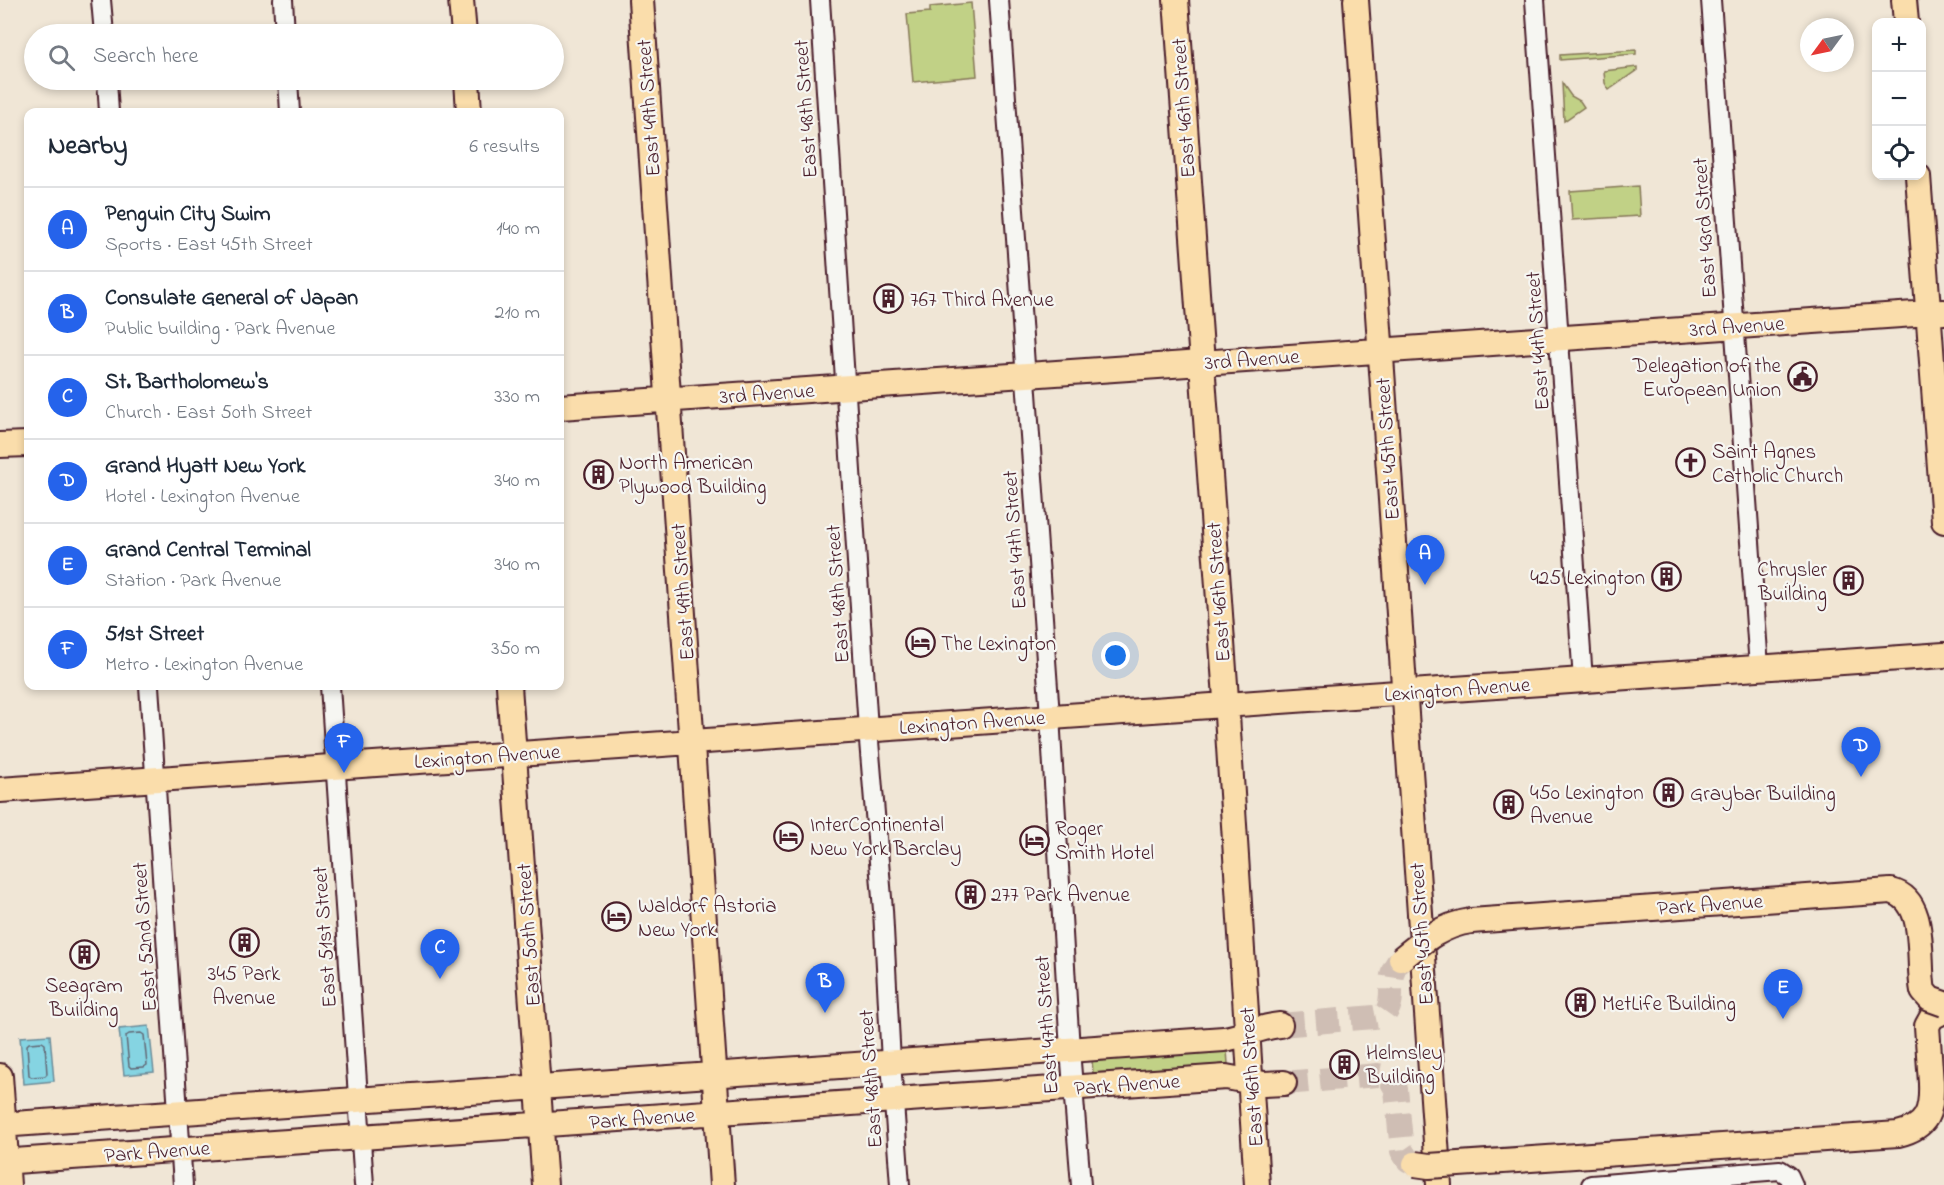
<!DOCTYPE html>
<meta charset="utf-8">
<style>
body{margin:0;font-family:"Indie Flower",sans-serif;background:#f6f6f7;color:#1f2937}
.controls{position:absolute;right:18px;top:18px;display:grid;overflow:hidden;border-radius:12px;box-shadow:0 3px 9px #0003}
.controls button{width:54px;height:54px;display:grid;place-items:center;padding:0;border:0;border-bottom:2px solid #e0e1e3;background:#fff;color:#1f2937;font:30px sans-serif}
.compass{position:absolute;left:1800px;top:18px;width:54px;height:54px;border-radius:50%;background:#fff;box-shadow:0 3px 9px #0003;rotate:237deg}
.you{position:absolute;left:1116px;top:656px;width:21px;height:21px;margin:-15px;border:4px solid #fff;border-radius:50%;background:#1a73e8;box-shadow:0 0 0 9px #1a73e833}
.badge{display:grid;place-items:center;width:39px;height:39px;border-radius:50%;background:#2563eb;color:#fff;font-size:20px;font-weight:700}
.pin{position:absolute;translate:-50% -50px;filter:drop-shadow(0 2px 3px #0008)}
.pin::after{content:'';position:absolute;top:32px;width:21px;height:18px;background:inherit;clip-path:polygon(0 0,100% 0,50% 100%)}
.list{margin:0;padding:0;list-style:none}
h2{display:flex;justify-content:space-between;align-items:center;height:78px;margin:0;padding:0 24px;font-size:26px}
h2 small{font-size:20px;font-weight:400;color:#747a83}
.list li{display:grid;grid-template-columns:39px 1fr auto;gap:18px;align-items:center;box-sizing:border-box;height:84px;padding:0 24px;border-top:2px solid #e0e1e3}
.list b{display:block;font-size:22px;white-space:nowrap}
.list p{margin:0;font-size:20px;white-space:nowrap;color:#747a83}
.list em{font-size:20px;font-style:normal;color:#747a83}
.icon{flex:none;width:33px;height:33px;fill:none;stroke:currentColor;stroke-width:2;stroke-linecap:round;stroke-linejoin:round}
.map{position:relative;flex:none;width:1944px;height:1185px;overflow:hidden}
.search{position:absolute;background:#fff;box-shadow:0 3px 9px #0003;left:24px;top:24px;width:540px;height:66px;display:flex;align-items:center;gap:15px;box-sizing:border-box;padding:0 21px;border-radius:33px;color:#747a83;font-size:22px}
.panel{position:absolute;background:#fff;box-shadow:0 3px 9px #0003;left:24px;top:108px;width:540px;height:582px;border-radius:12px}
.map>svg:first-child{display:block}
.green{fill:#c1d186;stroke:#867858;stroke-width:1.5}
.water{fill:#85d4e2;stroke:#6d8c99;stroke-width:1.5}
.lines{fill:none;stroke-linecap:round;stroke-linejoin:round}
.shore{stroke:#626774;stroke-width:1.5}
.major-tunnel{stroke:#cfbeb4;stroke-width:24;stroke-dasharray:24 12;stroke-linecap:butt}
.minor-casing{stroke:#4a1f2b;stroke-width:22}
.major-casing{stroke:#4a1f2b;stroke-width:28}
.minor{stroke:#f6f6f2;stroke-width:18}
.major{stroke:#faddab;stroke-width:24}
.major-bridge-casing{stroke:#4a1f2b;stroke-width:28;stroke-linecap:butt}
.major-bridge{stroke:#faddab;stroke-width:24}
.labels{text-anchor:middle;stroke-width:4.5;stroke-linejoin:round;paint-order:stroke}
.street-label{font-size:21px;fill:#4a1f2b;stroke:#f6f6f2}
.poi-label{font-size:21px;fill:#4a1f2b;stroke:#f6f6f2;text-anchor:start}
</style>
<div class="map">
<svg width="1944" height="1185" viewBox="0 0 1944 1185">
<rect width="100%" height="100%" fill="#f0e6d6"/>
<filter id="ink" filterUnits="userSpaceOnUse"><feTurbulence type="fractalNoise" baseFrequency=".0167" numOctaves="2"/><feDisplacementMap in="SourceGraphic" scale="12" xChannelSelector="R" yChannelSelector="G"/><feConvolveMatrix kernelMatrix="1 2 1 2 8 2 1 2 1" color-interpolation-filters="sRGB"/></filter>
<g filter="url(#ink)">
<path class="green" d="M971,3L977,76L913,82L907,14L930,12V7Z
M1636,50V54L1560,60V55Z
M1637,67V70L1609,90L1605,83L1604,71Z
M1562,83L1571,96L1580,101L1584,107L1564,121Z
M1638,186L1640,216L1572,220L1570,191Z
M1227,1050L1228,1064L1093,1073L1092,1060Z"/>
<path class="water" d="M149,1026L154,1072L124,1075L119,1029Z
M50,1035L54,1081L24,1084L20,1037Z"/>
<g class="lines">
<path class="shore" d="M141,1033L144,1035L147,1065L144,1067L131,1068L129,1066L126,1036L129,1034Z
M42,1042L45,1044L47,1074L45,1076L31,1077L29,1075L27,1045L29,1043Z"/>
<path class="major-tunnel" d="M1280,1025L1374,1017L1384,1015C1399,999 1382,977 1401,959
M1284,1083L1378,1075L1389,1077L1396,1089L1402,1151L1408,1160L1415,1164"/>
<defs>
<path id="minor" d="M101,0L104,34
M283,0L285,34
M820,0L868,729L883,910L891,1062L900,1185
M999,0L1050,716L1070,1050L1081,1185
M1535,0L1583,680
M1711,0L1759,667
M107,80L109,112
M288,80L290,112
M149,686L183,1185
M330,686L364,1185
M1591,1185L1780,1170L1789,1176L1793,1185"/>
<path id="major" d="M461,0L464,34
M641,0L722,1185
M1176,0L1225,684L1257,1185
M1356,0L1439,1185
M1904,0L1906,22
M467,80L469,112
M1918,176L1944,521
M560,407L1944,312
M0,445L28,444
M509,686L545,1185
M0,790L1944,655
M1471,921L1891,891
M0,1076L8,1185
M1931,1083L1927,1026L1932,1017L1944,1011
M0,1125L1224,1039C1244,1036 1259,1027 1280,1025
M0,1162L1226,1077L1264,1084L1284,1083"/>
</defs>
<use href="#minor" class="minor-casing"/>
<use href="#major" class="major-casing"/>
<use href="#minor" class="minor"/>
<use href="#major" class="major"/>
<defs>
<path id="major-bridge" d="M1891,891C1929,900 1917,961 1923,991L1930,999L1944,1004
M1401,959C1423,941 1442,925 1471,921
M1415,1164L1429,1166L1898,1134C1928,1127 1932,1111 1931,1083"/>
</defs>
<use href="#major-bridge" class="major-bridge-casing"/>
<use href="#major-bridge" class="major-bridge"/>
</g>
</g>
<defs>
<symbol id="building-ring" viewBox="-11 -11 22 22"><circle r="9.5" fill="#f6f6f2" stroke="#4a1f2b" stroke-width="1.5"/><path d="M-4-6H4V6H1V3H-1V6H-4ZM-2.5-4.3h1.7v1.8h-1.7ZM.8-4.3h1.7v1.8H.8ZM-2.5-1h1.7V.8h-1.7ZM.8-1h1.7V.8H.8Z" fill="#4a1f2b"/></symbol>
<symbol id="civic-ring" viewBox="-11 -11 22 22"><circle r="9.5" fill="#f6f6f2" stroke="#4a1f2b" stroke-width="1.5"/><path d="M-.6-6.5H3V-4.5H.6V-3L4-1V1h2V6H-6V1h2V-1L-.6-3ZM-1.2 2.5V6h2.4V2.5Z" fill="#4a1f2b"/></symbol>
<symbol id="church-ring" viewBox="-11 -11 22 22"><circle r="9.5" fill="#f6f6f2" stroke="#4a1f2b" stroke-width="1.5"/><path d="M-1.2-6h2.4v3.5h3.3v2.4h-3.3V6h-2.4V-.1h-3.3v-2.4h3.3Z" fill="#4a1f2b"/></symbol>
<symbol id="hotel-ring" viewBox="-11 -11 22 22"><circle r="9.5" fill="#f6f6f2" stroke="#4a1f2b" stroke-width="1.5"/><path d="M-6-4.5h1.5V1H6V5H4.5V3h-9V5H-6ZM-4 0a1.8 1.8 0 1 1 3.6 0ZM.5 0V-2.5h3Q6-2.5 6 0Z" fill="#4a1f2b"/></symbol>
</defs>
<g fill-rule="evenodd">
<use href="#building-ring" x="872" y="282" width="33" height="33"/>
<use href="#civic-ring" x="1786" y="360" width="33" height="33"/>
<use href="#church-ring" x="1674" y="446" width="33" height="33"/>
<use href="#building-ring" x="582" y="458" width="33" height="33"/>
<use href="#building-ring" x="1650" y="560" width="33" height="33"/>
<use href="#building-ring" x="1832" y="564" width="33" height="33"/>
<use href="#hotel-ring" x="904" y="626" width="33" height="33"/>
<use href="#building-ring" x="1652" y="776" width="33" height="33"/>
<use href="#building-ring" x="1492" y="788" width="33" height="33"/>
<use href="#hotel-ring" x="772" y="820" width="33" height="33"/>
<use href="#hotel-ring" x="1018" y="824" width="33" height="33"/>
<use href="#building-ring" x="954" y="878" width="33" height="33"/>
<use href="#hotel-ring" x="600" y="900" width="33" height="33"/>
<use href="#building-ring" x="228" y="926" width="33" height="33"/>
<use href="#building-ring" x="68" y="938" width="33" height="33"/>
<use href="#building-ring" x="1564" y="986" width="33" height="33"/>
<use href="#building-ring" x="1328" y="1048" width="33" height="33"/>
</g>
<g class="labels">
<g class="street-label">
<text transform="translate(648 108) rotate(-94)" y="7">East 49th Street</text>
<text transform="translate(1183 108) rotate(-94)" y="7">East 46th Street</text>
<text transform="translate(805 109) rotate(-94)" y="7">East 48th Street</text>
<text transform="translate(1704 228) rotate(-94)" y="7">East 43rd Street</text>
<text transform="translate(1737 326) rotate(-4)" y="7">3rd Avenue</text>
<text transform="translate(1537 341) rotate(-94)" y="7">East 44th Street</text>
<text transform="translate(1252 359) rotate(-4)" y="7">3rd Avenue</text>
<text transform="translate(767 393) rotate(-4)" y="7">3rd Avenue</text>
<text transform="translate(1387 449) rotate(-94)" y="7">East 45th Street</text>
<text transform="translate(1014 540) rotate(-94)" y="7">East 47th Street</text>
<text transform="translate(682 592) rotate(-94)" y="7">East 49th Street</text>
<text transform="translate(1218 592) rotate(-94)" y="7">East 46th Street</text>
<text transform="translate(837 594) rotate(-94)" y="7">East 48th Street</text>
<text transform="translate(1457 689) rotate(-4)" y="7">Lexington Avenue</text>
<text transform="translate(972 722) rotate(-4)" y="7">Lexington Avenue</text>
<text transform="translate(487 756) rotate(-4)" y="7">Lexington Avenue</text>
<text transform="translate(1710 904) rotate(-4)" y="7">Park Avenue</text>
<text transform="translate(1421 934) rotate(-94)" y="7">East 45th Street</text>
<text transform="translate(528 935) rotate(-94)" y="7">East 50th Street</text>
<text transform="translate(144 937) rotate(-94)" y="7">East 52nd Street</text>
<text transform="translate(324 937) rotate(-94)" y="7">East 51st Street</text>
<text transform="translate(1046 1025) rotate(-94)" y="7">East 47th Street</text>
<text transform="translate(1251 1077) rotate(-94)" y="7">East 46th Street</text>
<text transform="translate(870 1079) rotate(-94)" y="7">East 48th Street</text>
<text transform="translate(1127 1084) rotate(-4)" y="7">Park Avenue</text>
<text transform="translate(642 1118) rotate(-4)" y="7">Park Avenue</text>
<text transform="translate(157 1151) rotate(-4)" y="7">Park Avenue</text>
</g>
<g class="poi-label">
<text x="910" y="306">767 Third Avenue</text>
<text x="1781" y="372" text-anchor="end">Delegation of the<tspan x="1781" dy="24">European Union</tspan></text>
<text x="1712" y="458">Saint Agnes<tspan x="1712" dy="24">Catholic Church</tspan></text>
<text x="619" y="469">North American<tspan x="619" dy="24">Plywood Building</tspan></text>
<text x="1827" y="576" text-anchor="end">Chrysler<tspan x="1827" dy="24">Building</tspan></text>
<text x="1645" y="584" text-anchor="end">425 Lexington</text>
<text x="941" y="650">The Lexington</text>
<text x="1530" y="799">450 Lexington<tspan x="1530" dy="24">Avenue</tspan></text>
<text x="1690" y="800">Graybar Building</text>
<text x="810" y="831">InterContinental<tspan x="810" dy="24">New York Barclay</tspan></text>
<text x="1055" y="835">Roger<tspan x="1055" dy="24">Smith Hotel</tspan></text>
<text x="991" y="901">277 Park Avenue</text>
<text x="638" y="912">Waldorf Astoria<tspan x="638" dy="24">New York</tspan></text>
<text x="244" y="980" text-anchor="middle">345 Park<tspan x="244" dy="24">Avenue</tspan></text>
<text x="84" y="992" text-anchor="middle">Seagram<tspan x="84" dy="24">Building</tspan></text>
<text x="1602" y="1010">MetLife Building</text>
<text x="1366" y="1059">Helmsley<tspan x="1366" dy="24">Building</tspan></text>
</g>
</g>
</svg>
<div class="controls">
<button>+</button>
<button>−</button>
<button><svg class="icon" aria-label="locate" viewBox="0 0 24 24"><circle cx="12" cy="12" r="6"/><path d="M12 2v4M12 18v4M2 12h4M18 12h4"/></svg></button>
</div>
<svg class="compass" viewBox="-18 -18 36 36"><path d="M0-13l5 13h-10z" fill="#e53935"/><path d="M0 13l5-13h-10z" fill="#747a83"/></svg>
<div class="you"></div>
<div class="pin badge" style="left:1425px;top:585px">A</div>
<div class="pin badge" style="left:825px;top:1013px">B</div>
<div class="pin badge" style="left:440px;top:979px">C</div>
<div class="pin badge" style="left:1861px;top:777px">D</div>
<div class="pin badge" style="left:1783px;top:1019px">E</div>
<div class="pin badge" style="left:344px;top:773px">F</div>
<div class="search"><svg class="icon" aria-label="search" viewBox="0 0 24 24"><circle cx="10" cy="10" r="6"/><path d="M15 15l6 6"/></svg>Search here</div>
<section class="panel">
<h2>Nearby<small>6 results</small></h2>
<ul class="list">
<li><span class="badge">A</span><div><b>Penguin City Swim</b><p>Sports · East 45th Street</p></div><em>140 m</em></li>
<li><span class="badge">B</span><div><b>Consulate General of Japan</b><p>Public building · Park Avenue</p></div><em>210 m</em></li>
<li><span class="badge">C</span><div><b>St. Bartholomew's</b><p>Church · East 50th Street</p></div><em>330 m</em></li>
<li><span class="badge">D</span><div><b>Grand Hyatt New York</b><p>Hotel · Lexington Avenue</p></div><em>340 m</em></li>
<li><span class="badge">E</span><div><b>Grand Central Terminal</b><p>Station · Park Avenue</p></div><em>340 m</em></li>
<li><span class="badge">F</span><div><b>51st Street</b><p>Metro · Lexington Avenue</p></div><em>350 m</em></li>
</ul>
</section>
</div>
